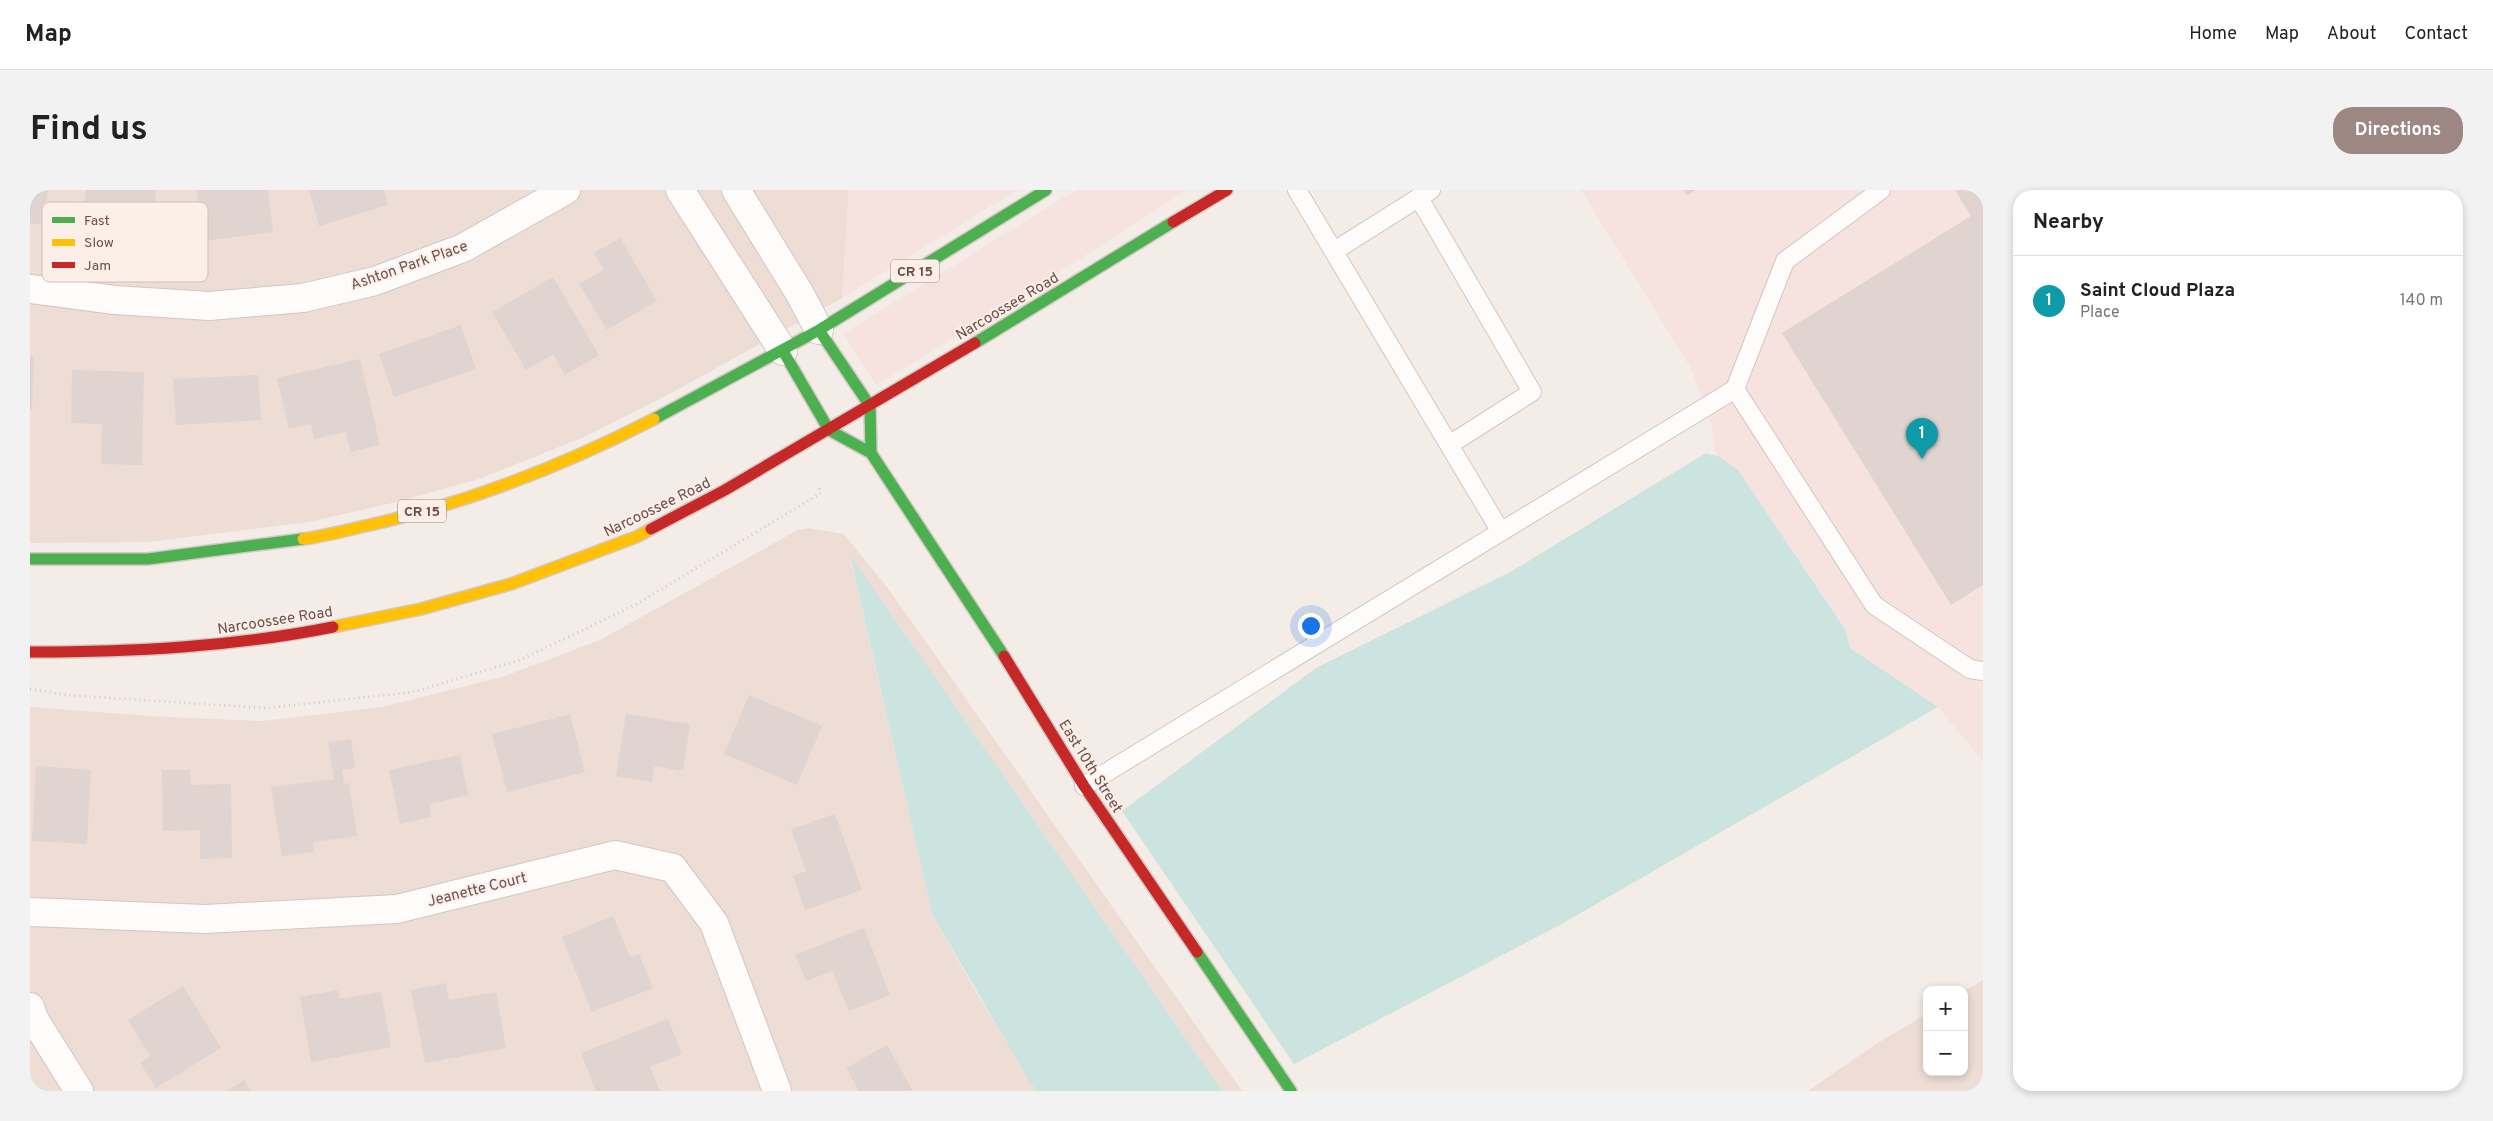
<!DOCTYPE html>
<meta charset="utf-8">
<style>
body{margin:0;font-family:Overpass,sans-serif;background:#f2f2f2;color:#222}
.controls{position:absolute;right:15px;bottom:15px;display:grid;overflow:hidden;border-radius:10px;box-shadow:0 2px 8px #0003}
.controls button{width:45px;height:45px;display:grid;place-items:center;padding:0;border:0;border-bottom:1px solid #e0e0e0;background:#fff;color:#222;font:25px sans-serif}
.you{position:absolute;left:1280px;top:435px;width:18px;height:18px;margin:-12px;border:4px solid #fff;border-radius:50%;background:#1a73e8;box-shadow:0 0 0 8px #1a73e833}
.badge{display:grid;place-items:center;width:32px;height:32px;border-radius:50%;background:#9c8782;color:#fff;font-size:16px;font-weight:700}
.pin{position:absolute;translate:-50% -41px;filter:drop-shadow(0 1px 2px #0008)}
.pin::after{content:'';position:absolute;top:26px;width:18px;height:15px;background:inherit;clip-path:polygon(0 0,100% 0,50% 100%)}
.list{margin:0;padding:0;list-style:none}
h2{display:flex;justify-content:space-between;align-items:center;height:65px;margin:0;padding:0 20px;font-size:21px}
h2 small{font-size:16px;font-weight:400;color:#767676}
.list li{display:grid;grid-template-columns:32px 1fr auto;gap:15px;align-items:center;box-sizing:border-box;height:90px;padding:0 20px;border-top:1px solid #e0e0e0}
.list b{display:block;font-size:19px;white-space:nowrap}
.list p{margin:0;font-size:16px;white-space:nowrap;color:#767676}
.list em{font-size:16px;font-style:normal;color:#767676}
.map{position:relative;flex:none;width:1953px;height:901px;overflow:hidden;border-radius:20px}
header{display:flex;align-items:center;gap:30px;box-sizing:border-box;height:70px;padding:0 25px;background:#fff;border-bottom:1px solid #e0e0e0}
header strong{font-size:24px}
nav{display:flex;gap:28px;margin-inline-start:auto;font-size:18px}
.intro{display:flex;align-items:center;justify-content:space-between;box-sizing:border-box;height:120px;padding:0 30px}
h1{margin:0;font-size:35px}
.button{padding:12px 22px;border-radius:20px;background:#9c8782;color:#fff;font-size:18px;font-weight:700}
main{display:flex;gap:30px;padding:0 30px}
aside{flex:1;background:#fff;border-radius:20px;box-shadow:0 2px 8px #0003}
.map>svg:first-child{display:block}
.residential{fill:#edddd5}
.commercial{fill:#f6e2de}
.water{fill:#cbe4df}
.building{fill:#e0d4d0}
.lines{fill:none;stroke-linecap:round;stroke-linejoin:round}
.lane-casing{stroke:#d1c7c3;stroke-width:20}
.street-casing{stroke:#d1c7c3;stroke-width:30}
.fast-casing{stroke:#d2c8c4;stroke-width:14}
.slow-casing{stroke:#d2c8c4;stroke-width:14}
.jam-casing{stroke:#d2c8c4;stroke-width:14}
.path{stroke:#d5cbc9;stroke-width:3;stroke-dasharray:1 4;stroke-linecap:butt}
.lane{stroke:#fdfcfb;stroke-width:18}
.street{stroke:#fdfcfb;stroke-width:28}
.fast{stroke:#4caf50;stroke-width:11}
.slow{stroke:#ffc107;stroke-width:11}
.jam{stroke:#c62828;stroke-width:11}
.labels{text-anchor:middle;stroke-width:4;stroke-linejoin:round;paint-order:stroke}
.shield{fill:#fcefe8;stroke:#98807b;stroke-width:1}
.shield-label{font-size:14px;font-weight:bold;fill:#6d504c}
.street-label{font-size:15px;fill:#6d504c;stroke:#fcefe8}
.key{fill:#fcefe8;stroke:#d1bfb9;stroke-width:1}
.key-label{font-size:14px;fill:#6d504c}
</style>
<header>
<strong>Map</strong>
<nav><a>Home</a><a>Map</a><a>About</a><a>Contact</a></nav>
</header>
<div class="intro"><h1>Find us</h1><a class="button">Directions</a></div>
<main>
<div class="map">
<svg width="1953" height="901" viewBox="0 0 1953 901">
<rect width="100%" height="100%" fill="#f4ece7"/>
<path class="residential" d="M0,0H819L812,108L643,202L554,247L449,289L362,313L279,332L119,352L0,353Z
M778,338L814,344L860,401L1212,901H1192L820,367L902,724L947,804L1007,901H0V517L135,527L232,531L353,517L472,487L570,450L768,340Z
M1953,790V901H1778L1846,854L1897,824V882H1934V801Z"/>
<path class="commercial" d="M819,0H987L812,108Z
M1046,0H1157L981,113L846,195L813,144Z
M1551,0H1953V571L1908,517L1820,458L1815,438L1708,280L1686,265L1681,234L1662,180Z"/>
<path class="water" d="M1676,263L1690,267L1708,280L1815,439L1820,458L1908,517L1528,736L1264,874L1092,621L1286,478L1482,381Z
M820,365L1192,901H1007L998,889L902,724Z"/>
<path class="building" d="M0,0H18L13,35L0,33Z
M56,0H126L120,49L51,40Z
M167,0H238L243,42L173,51Z
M279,0H354L358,15L289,36Z
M1654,0H1666L1657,5Z
M1925,0H1953V395L1921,415L1752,143L1941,26Z
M590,48L627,111L577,140L549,94L574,80L564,63Z
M523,87L569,165L535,185L523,164L496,180L462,122Z
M431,135L446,179L364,207L349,164Z
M0,167H4L2,220H0Z
M330,169L350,255L320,262L316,242L284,249L281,234L259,239L247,188Z
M42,180L114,182L112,275L71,274L72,234L41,233Z
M228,185L231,230L146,235L143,189Z
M719,505L792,536L767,595L694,564Z
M540,524L555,582L477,602L462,544Z
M596,524L660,534L653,581L624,576L622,592L586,586Z
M321,549L325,578L312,580L314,594L319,593L327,646L283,652L284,662L252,666L241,597L304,589L298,552Z
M430,565L438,605L399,614L401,627L370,634L359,580Z
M6,576L61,580L57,654L2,651Z
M132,580H160L161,595L201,594L202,668L170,669V640L133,641Z
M805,624L832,700L775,720L763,686L776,681L761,639Z
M583,726L600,767L609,764L623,798L562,822L532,747Z
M834,738L860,805L819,821L802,781L776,791L765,765Z
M416,793L419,810L466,802L476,858L395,873L381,800Z
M153,796L191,858L126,898L110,873L120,866L98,830Z
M308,800L310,809L351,802L361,857L281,872L270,807Z
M638,829L652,864L620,877L630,901H566L551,863Z
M857,855L883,901H829L816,878Z
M214,890L220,901H196Z"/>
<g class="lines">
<defs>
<path id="lane" d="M1267,0L1471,342
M1389,8L1502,202L1419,255
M1304,61L1401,0
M1705,199L1844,415L1940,479L1953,481
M1054,596L1705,199L1755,71L1851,0"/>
<path id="street" d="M650,0L753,161
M706,0L770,104L789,140
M0,99L85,110L179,116L273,108L345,91L433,58L536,0
M0,722L175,729L367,719L585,665L643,678L684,733L747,901
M0,817L4,829L49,901"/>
<path id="fast" d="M789,140L840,216L841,263
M945,153L1143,32
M753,161L799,240L841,263L974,466
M624,229L789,140L1016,0
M0,369H118L273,349
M1167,762L1261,901"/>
<path id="slow" d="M273,349C295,346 317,340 340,335C440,312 533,276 624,229
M303,437L391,419L481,394L606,347L621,339"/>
<path id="jam" d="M1143,32L1197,0
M621,339L695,300L945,153
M0,462C102,462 203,457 303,437
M974,466L1054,596L1167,762"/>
</defs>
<use href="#lane" class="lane-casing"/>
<use href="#street" class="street-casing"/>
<use href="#fast" class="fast-casing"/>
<use href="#slow" class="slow-casing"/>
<use href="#jam" class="jam-casing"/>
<path class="path" d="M0,499L36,505L236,518L383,502L490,470L605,415L791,303L789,298"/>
<use href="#lane" class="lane"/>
<use href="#street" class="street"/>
<use href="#fast" class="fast"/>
<use href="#slow" class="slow"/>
<use href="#jam" class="jam"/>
</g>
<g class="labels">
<g class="shield">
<rect x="861" y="69.5" width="48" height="23" rx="4"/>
<rect x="368" y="309.5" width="48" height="23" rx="4"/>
</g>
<g class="shield-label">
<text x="885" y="86">CR 15</text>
<text x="392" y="326">CR 15</text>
</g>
<g class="street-label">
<text transform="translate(379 75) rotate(-19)" y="5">Ashton Park Place</text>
<text transform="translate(977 116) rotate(-31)" y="5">Narcoossee Road</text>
<text transform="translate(627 317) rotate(-26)" y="5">Narcoossee Road</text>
<text transform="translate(245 430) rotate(-9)" y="5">Narcoossee Road</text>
<text transform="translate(1061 576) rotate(58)" y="5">East 10th Street</text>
<text transform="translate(447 699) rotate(-14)" y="5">Jeanette Court</text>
</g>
</g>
<rect x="12" y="12" width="166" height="80" rx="8" class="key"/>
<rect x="22" y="27" width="23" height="6" fill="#4caf50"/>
<rect x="22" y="49" width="23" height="7" fill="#ffc107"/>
<rect x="22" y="72" width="23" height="6" fill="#c62828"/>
<g class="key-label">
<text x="54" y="35">Fast</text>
<text x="54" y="57">Slow</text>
<text x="54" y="80">Jam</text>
</g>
</svg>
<div class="controls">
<button>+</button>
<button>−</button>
</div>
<div class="you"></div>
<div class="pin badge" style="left:1892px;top:269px;background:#0f9aa8">1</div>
</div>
<aside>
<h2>Nearby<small></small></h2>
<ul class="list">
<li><span class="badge" style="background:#0f9aa8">1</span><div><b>Saint Cloud Plaza</b><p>Place</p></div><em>140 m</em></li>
</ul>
</aside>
</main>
